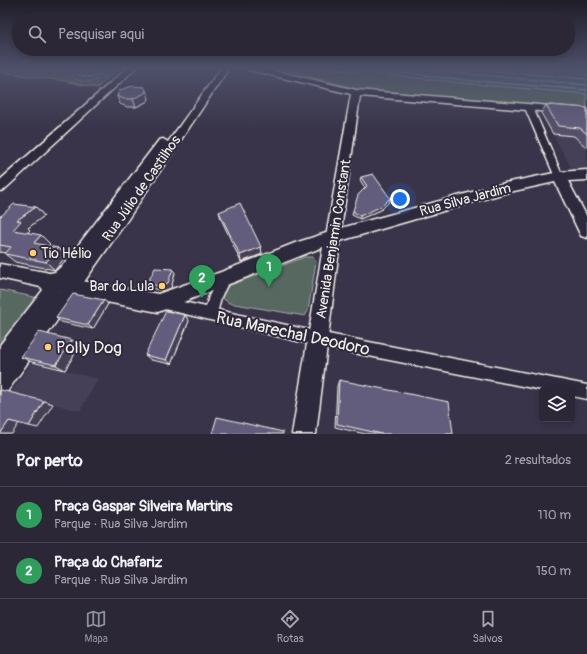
<!DOCTYPE html>
<html lang="pt">
<meta charset="utf-8">
<style>
body{margin:0;font-family:Pangolin,sans-serif;background:#373342;color:#f1f3f6}
.controls{position:absolute;right:12px;bottom:12px;display:grid;overflow:hidden;border-radius:6px;box-shadow:0 2px 6px #0003}
.controls button{width:36px;height:36px;display:grid;place-items:center;padding:0;border:0;border-bottom:1px solid #474452;background:#2b2737;color:#f1f3f6;font:20px sans-serif}
.you{position:absolute;left:400px;top:199px;width:14px;height:14px;margin:-10px;border:3px solid #fff;border-radius:50%;background:#1a73e8;box-shadow:0 0 0 6px #1a73e833}
.badge{display:grid;place-items:center;width:26px;height:26px;border-radius:50%;background:#8c9099;color:#fff;font-size:13px;font-weight:700}
.pin{position:absolute;translate:-50% -33px;filter:drop-shadow(0 1px 2px #0008)}
.pin::after{content:'';position:absolute;top:21px;width:14px;height:12px;background:inherit;clip-path:polygon(0 0,100% 0,50% 100%)}
.list{margin:0;padding:0;list-style:none}
h2{display:flex;justify-content:space-between;align-items:center;height:52px;margin:0;padding:0 16px;font-size:17px}
h2 small{font-size:13px;font-weight:400;color:#a6a5ad}
.list li{display:grid;grid-template-columns:26px 1fr auto;gap:12px;align-items:center;box-sizing:border-box;height:56px;padding:0 16px;border-top:1px solid #474452}
.list b{display:block;font-size:15px;white-space:nowrap}
.list p{margin:0;font-size:13px;white-space:nowrap;color:#a6a5ad}
.list em{font-size:13px;font-style:normal;color:#a6a5ad}
.icon{flex:none;width:22px;height:22px;fill:none;stroke:currentColor;stroke-width:2;stroke-linecap:round;stroke-linejoin:round}
.map{position:relative;flex:none;width:587px;height:434px;overflow:hidden}
.search{position:absolute;background:#2b2737;box-shadow:0 2px 6px #0003;left:12px;right:12px;top:12px;height:44px;display:flex;align-items:center;gap:10px;box-sizing:border-box;padding:0 14px;border-radius:22px;color:#a6a5ad;font-size:15px}
.sheet{height:164px;background:#2b2737}
nav{display:flex;justify-content:space-around;align-items:center;box-sizing:border-box;height:56px;border-top:1px solid #474452;background:#2b2737;font-size:11px;color:#a6a5ad}
nav a{display:grid;justify-items:center;gap:2px}
nav .on{color:#8c9099}
.map>svg:first-child{display:block}
.built{fill:#454058}
.green{fill:#566861;stroke:#a5aca4}
.water{fill:#4c6576;stroke:#8f9da4}
.lines{fill:none;stroke-linecap:round;stroke-linejoin:round}
.shore{stroke:#b1b9ba;stroke-width:1}
.minor-casing{stroke:#f4f1e8;stroke-width:3}
.tertiary-casing{stroke:#f4f1e8;stroke-width:3}
.secondary-casing{stroke:#f4f1e8;stroke-width:3}
.minor{fill:#2f2a3d;fill-rule:evenodd}
.tertiary{fill:#2f2a3d;fill-rule:evenodd}
.secondary{fill:#2f2a3d;fill-rule:evenodd}
.wall{fill:#54506a;stroke:#f4f1e8}
.shaded-wall{fill:#454156;stroke:#f4f1e8}
.building{fill:#625d7b;stroke:#f4f1e8}
.poi-dot{fill:#ffd166;stroke:#2f2a3d;stroke-width:1.5}
.labels{text-anchor:middle;stroke-width:4;stroke-linejoin:round;paint-order:stroke}
.street-label{font-size:14px;fill:#f4f1e8;stroke:#2f2a3d}
.poi-label{font-size:14px;fill:#f4f1e8;stroke:#2f2a3d;text-anchor:start}
.near-street-label{font-size:17px;fill:#f4f1e8;stroke:#2f2a3d}
.near-poi-label{font-size:17px;fill:#f4f1e8;stroke:#2f2a3d;text-anchor:start}
</style>
<div class="map">
<svg width="587" height="434" viewBox="0 0 587 434">
<rect width="100%" height="100%" fill="#393449"/>
<filter id="ink" filterUnits="userSpaceOnUse"><feTurbulence type="fractalNoise" baseFrequency=".025" numOctaves="2"/><feDisplacementMap in="SourceGraphic" scale="8" xChannelSelector="R" yChannelSelector="G"/><feConvolveMatrix kernelMatrix="1 2 1 2 8 2 1 2 1" color-interpolation-filters="sRGB"/></filter>
<g filter="url(#ink)">
<path class="built" d="M540,112L587,116V171L574,172Z
M32,362L98,379L80,411L11,393Z"/>
<path class="green" d="M0,68H120L97,88L64,81L0,72Z
M278,68H326L473,84L587,94V110L357,89Z
M305,257H313L316,262L308,311L305,316L229,303L221,297V295L228,286Z
M0,290L39,298L0,348Z"/>
<path class="water" d="M80,68H112V70C105,80 81,87 73,76L74,72Z
M326,68H587V94L473,84Z"/>
<g class="lines">
<path class="shore" d="M81,68L79,75C89,79 101,76 108,68
M362,68L473,81L587,90
M407,68L587,85
M462,68L587,79"/>
<defs>
<path id="minor" d="M526,106H532L533,108L563,177L562,179L559,180L555,177L525,108Z
M224,274L228,275L230,279L221,297L218,310L318,332L587,385V399L572,396V389H542V390L318,346L156,307L154,303L156,299L160,297L206,307L209,296L220,275Z"/>
<path id="tertiary" d="M127,68H136L4,190L0,191V180Z
M221,68H229L126,222L7,392L0,394V345L43,290L37,280L40,275L55,272L63,265L159,140L163,139L168,142ZM68,279L58,292V285Z
M248,68H263L356,90L587,109V115L360,96L340,237L338,241L333,243L328,241L326,237L351,94L249,70Z"/>
<path id="secondary" d="M587,170V180L568,181L587,217V238L581,236L555,182L505,193L340,241L316,434H292L323,247L158,312L70,295L45,288L0,278V264L45,272L70,279L158,294L221,272L295,243L345,227L505,183L559,172Z"/>
</defs>
<use href="#minor" class="minor-casing"/>
<use href="#tertiary" class="tertiary-casing"/>
<use href="#secondary" class="secondary-casing"/>
<use href="#minor" class="minor"/>
<use href="#tertiary" class="tertiary"/>
<use href="#secondary" class="secondary"/>
</g>
<path class="wall" d="M117,96L149,98L148,101L136,107H127L120,104Z
M546,105L587,108V148L574,136L553,134L541,113Z
M361,177L390,198L389,202L381,210L360,219L352,215L353,211L365,188L360,180Z
M36,207L44,216L28,228L30,230L27,232L50,244L48,246L66,256L55,270L15,262L5,254L6,253L1,252L0,253V216H1Z
M219,212L261,247L262,254L241,262L221,219Z
M175,273L171,288L163,291L151,288L147,284Z
M104,300L108,304L93,329L61,322L56,318Z
M185,315L189,321L171,364L151,360L145,355Z
M80,345L65,370L32,362L21,357Z
M339,380L453,434H365L335,427L337,386Z"/>
<path class="shaded-wall" d="M146,90L149,98L148,101L136,107L133,99Z
M390,198L389,202L381,210L360,219V216Z
M36,207L44,216L28,228L30,230L22,238L13,230L17,220Z
M41,235L50,244L43,251L34,243Z
M261,247L262,254L241,262L240,255Z
M58,248L66,256L55,270L46,262Z
M173,269L175,273L171,288L163,291L160,286Z
M104,300L108,304L93,329L88,325Z
M185,315L189,321L171,364L166,360Z
M72,340L80,345L65,370L56,365Z
M44,401L53,404L38,428L29,426Z
M9,421L19,423L12,434H0Z"/>
<path class="building" d="M133,86L144,87L146,90L145,93L133,99H124L117,96L119,91L125,88Z
M546,105L587,108V134L580,128L558,126Z
M373,174L390,198L382,206L360,216L353,211L358,195L367,186L361,177Z
M240,203L261,247L240,255L219,212Z
M14,204L36,207L17,220L21,221L13,230L41,235L34,243L58,248L46,262L5,254L11,247L0,245V216H1Z
M155,268L173,269L168,283L160,286L147,284Z
M73,294L104,300L88,325L56,318Z
M166,311L185,315L166,360L145,355Z
M39,332L72,340L56,365L21,357Z
M339,380L449,402L453,434H382L337,424Z
M1,390L44,401L29,426L9,421L0,434V392Z
M217,417L283,432V434H212Z"/>
</g>
<linearGradient id="sky" x2="0" y2="1"><stop stop-color="#1f1d28"/><stop offset="0.53" stop-color="#4e506a"/><stop offset="1" stop-color="#4e506a" stop-opacity="0"/></linearGradient>
<rect width="587" height="129" fill="url(#sky)"/>
<g class="poi-dot">
<circle cx="33" cy="253" r="4"/>
<circle cx="162" cy="286" r="4"/>
<circle cx="48" cy="347" r="4"/>
</g>
<g class="labels">
<g class="street-label">
<text transform="translate(141 188) rotate(-55)" y="5">Rua Júlio de Castilhos</text>
<text transform="translate(465 199) rotate(-15)" y="5">Rua Silva Jardim</text>
<text transform="translate(333 239) rotate(-81)" y="5">Avenida Benjamin Constant</text>
</g>
<g class="poi-label">
<text x="41" y="258">Tio Hélio</text>
<text x="154" y="291" text-anchor="end">Bar do Lula</text>
</g>
<g class="near-street-label">
<text transform="translate(293 333) rotate(12)" y="6">Rua Marechal Deodoro</text>
</g>
<g class="near-poi-label">
<text x="56" y="353">Polly Dog</text>
</g>
</g>
</svg>
<div class="controls">
<button><svg class="icon" aria-label="layers" viewBox="0 0 24 24"><path d="M12 4l9 5-9 5-9-5zM3 14l9 5 9-5"/></svg></button>
</div>
<div class="you"></div>
<div class="pin badge" style="left:269px;top:287px;background:#2e9e5b">1</div>
<div class="pin badge" style="left:202px;top:298px;background:#2e9e5b">2</div>
<div class="search"><svg class="icon" aria-label="search" viewBox="0 0 24 24"><circle cx="10" cy="10" r="6"/><path d="M15 15l6 6"/></svg>Pesquisar aqui</div>
</div>
<section class="sheet">
<h2>Por perto<small>2 resultados</small></h2>
<ul class="list">
<li><span class="badge" style="background:#2e9e5b">1</span><div><b>Praça Gaspar Silveira Martins</b><p>Parque · Rua Silva Jardim</p></div><em>110 m</em></li>
<li><span class="badge" style="background:#2e9e5b">2</span><div><b>Praça do Chafariz</b><p>Parque · Rua Silva Jardim</p></div><em>150 m</em></li>
</ul>
</section>
<nav>
<a class="on"><svg class="icon" aria-label="map" viewBox="0 0 24 24"><path d="M3 6l6-2 6 2 6-2v14l-6 2-6-2-6 2zM9 4v14M15 6v14"/></svg>Mapa</a>
<a><svg class="icon" aria-label="directions" viewBox="0 0 24 24"><path d="M12 3l9 9-9 9-9-9zM9 14v-3h6M13 9l2 2-2 2"/></svg>Rotas</a>
<a><svg class="icon" aria-label="saved" viewBox="0 0 24 24"><path d="M7 4h10v16l-5-4-5 4z"/></svg>Salvos</a>
</nav>
